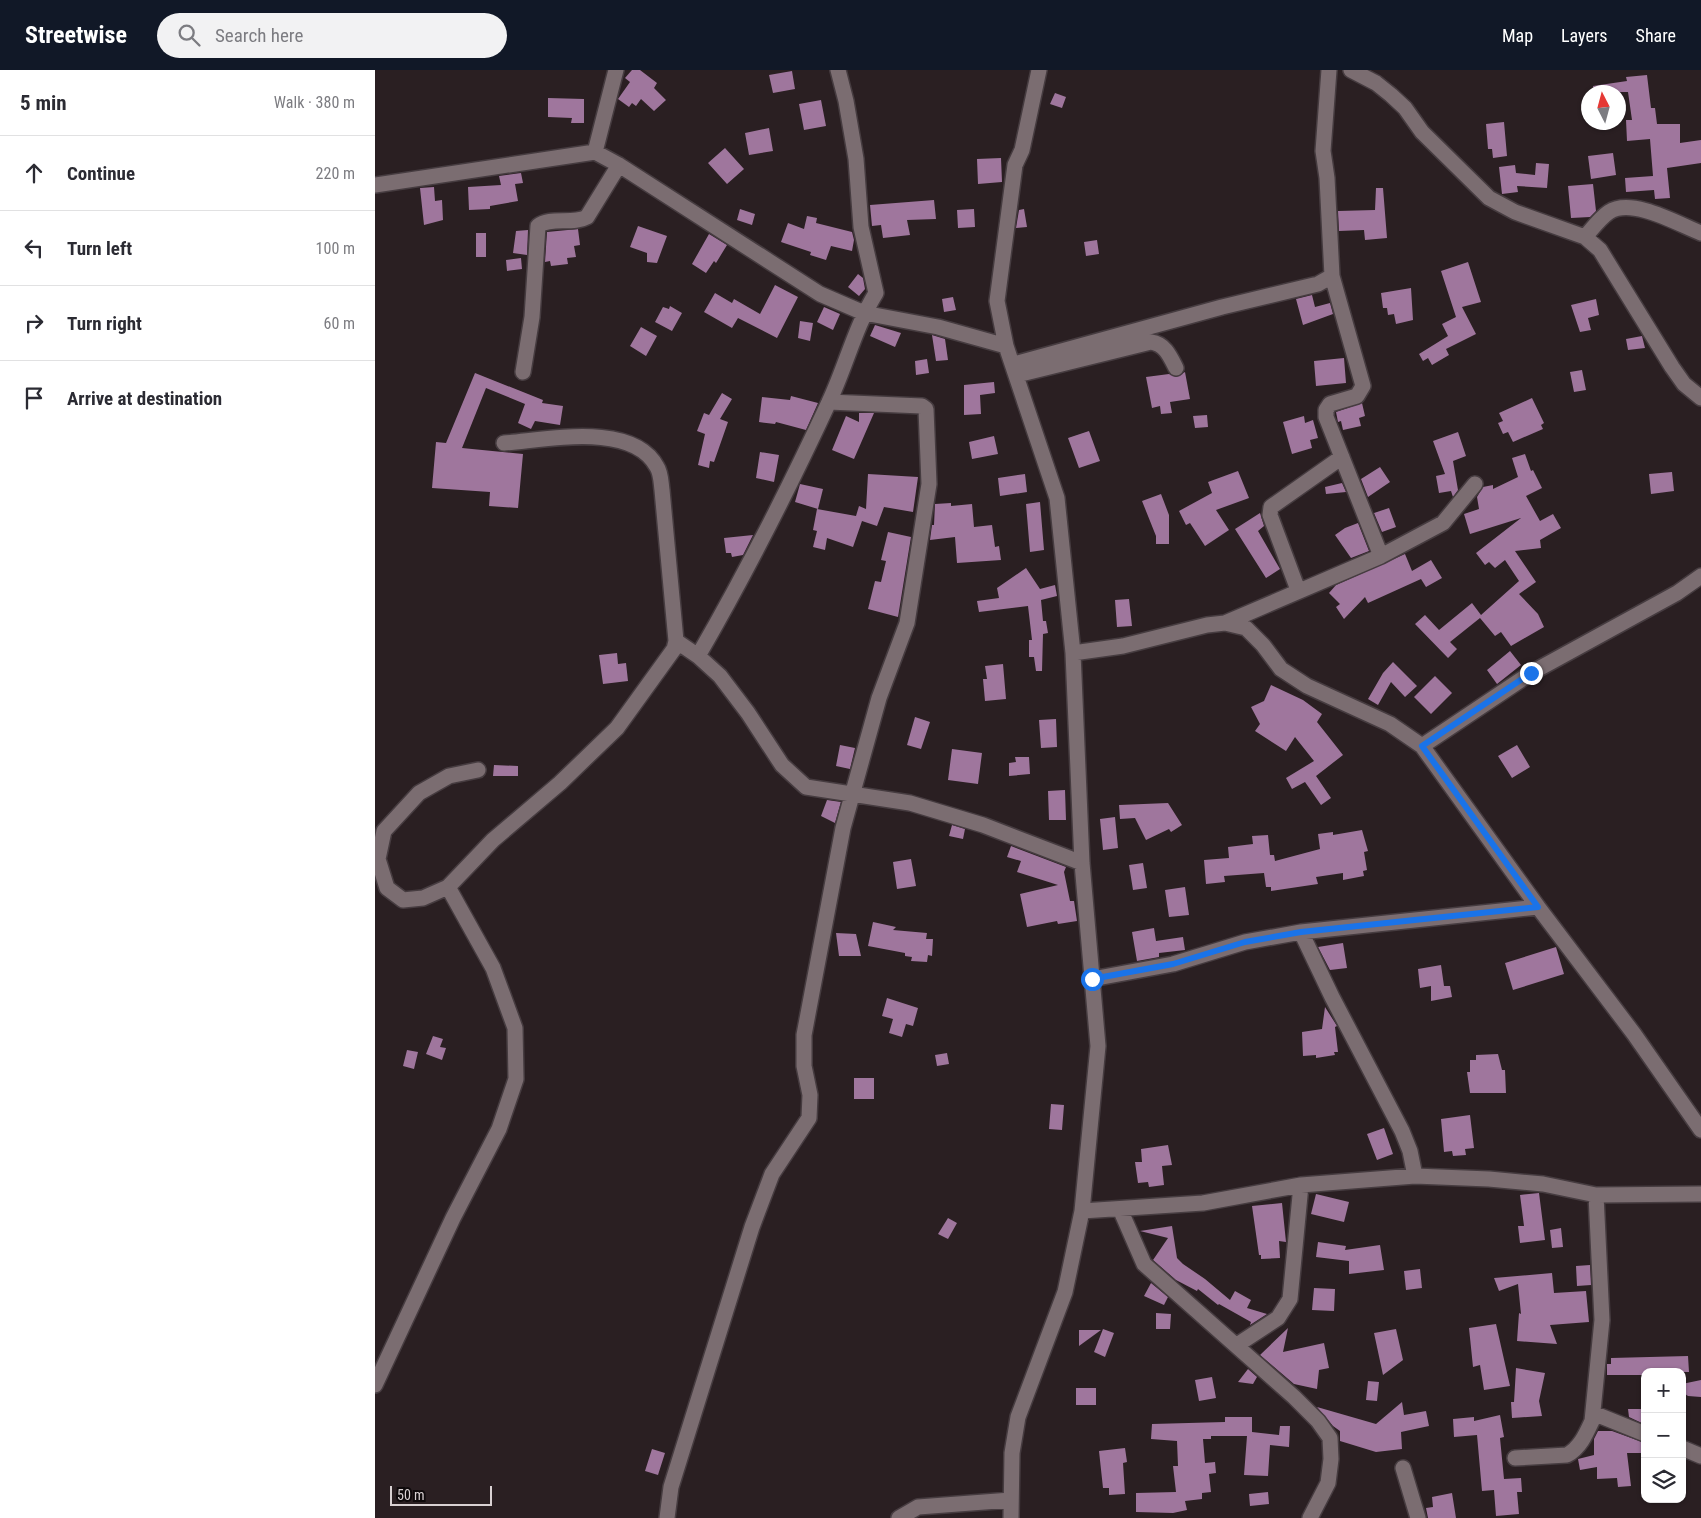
<!DOCTYPE html>
<meta charset="utf-8">
<style>
body{margin:0;font-family:"Roboto Condensed",sans-serif;background:#f2f2f3;color:#2b2b33}
.controls{position:absolute;right:15px;bottom:15px;display:grid;overflow:hidden;border-radius:10px;box-shadow:0 1px 4px #0004}
.controls button{width:45px;height:45px;display:grid;place-items:center;padding:0;border:0;border-bottom:1px solid #e1e1e2;background:#fff;color:#2b2b33;font:25px sans-serif}
.compass{position:absolute;left:1206px;top:15px;width:45px;height:45px;border-radius:50%;background:#fff;box-shadow:0 1px 4px #0004;rotate:354deg}
.scale{position:absolute;left:15px;bottom:12px;width:102px;box-sizing:border-box;padding-left:5px;border:2px solid #d9d1d3;border-top:0;font-size:14px;line-height:18px;white-space:nowrap;color:#d9d1d3;-webkit-text-stroke:4px #0f0a0c;paint-order:stroke}
.stop{position:absolute;width:15px;height:15px;margin:-11px;border:4px solid #1a73e8;border-radius:50%;background:#fff}
.stop.end{background:#1a73e8;border-color:#fff;box-shadow:0 1px 5px #0008}
.list{margin:0;padding:0;list-style:none}
h2{display:flex;justify-content:space-between;align-items:center;height:65px;margin:0;padding:0 20px;font-size:21px}
h2 small{font-size:16px;font-weight:400;color:#7c7c81}
.list li{display:grid;grid-template-columns:32px 1fr auto;gap:15px;align-items:center;box-sizing:border-box;height:75px;padding:0 20px;border-top:1px solid #e1e1e2}
.list b{display:block;font-size:19px;white-space:nowrap}
.list em{font-size:16px;font-style:normal;color:#7c7c81}
.icon{flex:none;width:28px;height:28px;fill:none;stroke:currentColor;stroke-width:2;stroke-linecap:round;stroke-linejoin:round}
.map{position:relative;flex:none;width:1326px;height:1448px;overflow:hidden}
header{display:flex;align-items:center;gap:30px;box-sizing:border-box;height:70px;padding:0 25px;background:#111827;color:#fff}
header strong{font-size:24px}
nav{display:flex;gap:28px;margin-inline-start:auto;font-size:18px}
.search{width:350px;height:45px;background:#f2f2f3;display:flex;align-items:center;gap:12px;box-sizing:border-box;padding:0 18px;border-radius:28px;color:#7c7c81;font-size:19px}
main{display:flex}
aside{flex:1;background:#fff}
.map>svg:first-child{display:block}
.building{fill:#9f769d}
.lines{fill:none;stroke-linecap:round;stroke-linejoin:round}
.minor-casing{stroke:#463c40;stroke-width:18}
.minor{stroke:#7b6d71;stroke-width:15}
.route{stroke:#1a73e8;stroke-width:6}
</style>
<header>
<strong>Streetwise</strong>
<div class="search"><svg class="icon" aria-label="search" viewBox="0 0 24 24"><circle cx="10" cy="10" r="6"/><path d="M15 15l6 6"/></svg>Search here</div>
<nav><a>Map</a><a>Layers</a><a>Share</a></nav>
</header>
<main>
<aside>
<h2>5 min<small>Walk · 380 m</small></h2>
<ul class="list">
<li><svg class="icon" aria-label="ahead" viewBox="0 0 24 24"><path d="M12 20V5M6 11l6-6 6 6"/></svg><div><b>Continue</b></div><em>220 m</em></li>
<li><svg class="icon" aria-label="left" viewBox="0 0 24 24"><path d="M17 20v-9H6M10 6l-5 5 5 5"/></svg><div><b>Turn left</b></div><em>100 m</em></li>
<li><svg class="icon" aria-label="right" viewBox="0 0 24 24"><path d="M7 20v-9h11M14 6l5 5-5 5"/></svg><div><b>Turn right</b></div><em>60 m</em></li>
<li><svg class="icon" aria-label="arrive" viewBox="0 0 24 24"><path d="M6 21V4h12l-3 4 3 4H6"/></svg><div><b>Arrive at destination</b></div></li>
</ul>
</aside>
<div class="map">
<svg width="1326" height="1448" viewBox="0 0 1326 1448">
<rect width="100%" height="100%" fill="#2a1f22"/>
<path class="building" d="M257,0H265L282,13L279,18L291,30L279,41L266,29L261,36L257,33L254,37L243,29L255,12L250,8Z
M417,1L420,19L398,23L394,5Z
M1272,5L1276,38H1280L1282,54H1305V73L1326,70V93L1292,98L1295,128L1280,129L1279,120L1251,122L1250,108L1278,106L1275,69L1252,71L1251,50H1257L1253,22H1219L1218,16L1252,11L1251,7Z
M680,23L691,27L687,38L675,34Z
M173,28L209,29V53H196L197,48L173,47Z
M446,30L451,56L429,60L424,34Z
M1129,52L1132,86L1118,88L1117,79H1113L1111,54Z
M394,58L398,81L374,85L370,63Z
M350,78L369,99L352,114L333,93Z
M1238,83L1241,105L1216,109L1213,86Z
M626,88L627,112L603,114L602,89Z
M1161,93L1174,94L1172,118L1142,116L1143,122L1127,124L1124,97L1140,95L1141,103L1160,105Z
M146,103L148,113L140,114L143,131L115,136V139L94,140L93,117L126,115L124,106Z
M1218,114L1221,141L1215,147L1196,148L1193,116Z
M59,117L60,131L67,130L68,150L49,155L45,118Z
M1001,118H1008L1012,168L990,170L989,160L964,161L963,141L1000,140Z
M559,130L561,149L532,150L535,165L508,168L506,155L497,156L495,135Z
M365,139L380,144L377,155L362,150Z
M599,139L600,157L583,158L582,140Z
M649,139L652,157L641,158L644,140Z
M432,146L442,148L441,153L477,162L479,170L477,181L456,176L451,190L435,185L436,182L406,172L413,153L429,159Z
M263,156L292,166L282,193L272,192V183L255,177Z
M203,159L205,175L199,176L201,187L192,188L193,194L176,196L175,191L170,192L172,162Z
M153,160L152,185L138,183L141,161Z
M101,163H111V187H101Z
M334,164L352,175L341,193L339,191L331,203L317,194Z
M722,170L724,184L711,186L709,172Z
M146,188L147,199L132,201L131,190Z
M1093,192L1106,232L1087,237L1101,264L1071,279L1074,285L1057,295L1053,288L1048,291L1044,284L1073,266L1067,254L1081,247L1066,201Z
M483,204L488,208L490,219L484,226L473,217Z
M400,215L423,227L402,268L363,248L357,258L329,242L340,223L357,233L359,229L385,244Z
M1036,218L1038,250L1021,254L1019,244L1013,245L1012,238H1008L1006,223Z
M937,225L940,237L955,233L958,244L928,255L921,229Z
M578,227L581,240L569,242L567,229Z
M1221,229L1224,245L1213,248L1216,260L1205,262L1196,235Z
M295,236L307,243L297,261L280,252L288,237L294,239Z
M449,237L465,244L458,260L442,252Z
M425,251L438,253L435,271L423,268Z
M500,255L526,263L520,277L495,266Z
M266,257L282,266L271,286L255,276Z
M557,265L570,269L573,290L561,291Z
M1267,266L1270,278L1253,280L1251,269Z
M969,288L971,313L941,316L939,291Z
M552,289L554,303L541,305L540,291Z
M1207,300L1211,320L1199,322L1195,302Z
M810,302L815,329L795,332L797,343L786,344L785,336L777,338L771,307L794,304L801,307Z
M100,303L168,330L167,333L188,336L185,355L160,351L156,359L143,353L150,334L111,318L87,378L148,384L143,438L114,436L115,422L57,418L61,372L71,373Z
M619,312L620,323L605,325L606,344L589,345V315Z
M347,323L357,329L345,349L353,352L339,392L335,391L334,398L323,395L330,364L322,361L329,343L334,345Z
M416,326L443,333L431,360L401,352L400,354L384,352L387,327L415,330Z
M1157,328L1169,353L1166,355L1168,359L1138,372L1133,362L1128,364L1123,353L1128,351L1124,343Z
M987,333L990,346L984,348L986,356L968,360L966,351L963,352L961,342Z
M484,343H499L479,389L457,380L471,346L484,352Z
M832,345L833,357L820,358L818,346Z
M929,346L930,353L938,350L943,368L935,370L937,378L917,384L908,352Z
M714,361L725,391L704,398L693,368Z
M1083,362L1091,386L1078,391L1083,420L1078,427L1076,421L1064,423L1061,406L1070,404L1058,371Z
M619,366L623,384L597,389L594,372Z
M385,382L404,385L399,412L381,408Z
M1150,384L1156,401L1158,400L1167,418L1151,426L1165,451L1178,444L1186,458L1165,470L1166,478L1140,481L1161,512L1144,524L1163,544L1169,557L1136,576L1126,562L1120,566L1105,548L1075,572L1082,579L1073,588L1040,554L1050,545L1064,560L1097,533L1106,545L1144,511L1130,490L1120,498L1114,492L1110,495L1101,483L1146,448L1095,464L1089,444L1104,439L1102,427L1108,417L1118,415V419L1143,407L1137,388Z
M1005,397L1015,412L993,427L986,409Z
M863,401L874,428L841,440L854,460L830,476L815,453L811,455L804,441L837,423L833,412Z
M1297,402L1299,421L1276,424L1274,404Z
M493,404L543,407L538,442L509,437L502,456L487,451L478,477L452,468L450,480L438,477L442,461L438,460L442,439L481,446L484,436L491,439Z
M650,404L652,422L625,426L623,408Z
M967,413L971,422L951,424L950,417Z
M425,414L448,419L443,439L420,432Z
M786,424L794,445V474H781V466L767,431Z
M665,432L669,480L655,482L651,434Z
M576,433V436L597,434L599,457L617,455L620,477L624,476L626,490L582,493L580,467L555,470L557,455H559L560,434Z
M1014,438L1021,457L1007,462L999,443Z
M885,443L889,456L883,461L905,499L891,508L860,459Z
M983,453L994,481L976,488L960,465L970,458Z
M513,462L536,467L523,547L493,539L500,511L506,512L511,491L506,490Z
M378,465L368,485L357,487L356,483H351L349,468Z
M1030,484L1037,501L1056,490L1067,508L1051,517L1046,509L993,533L990,527L969,549L961,537L965,534L954,523L961,515Z
M651,498L665,519L680,515L682,526L666,530L668,551H671L673,563L668,564L667,601H661L659,587H654V570H657L653,536L604,542L602,531L624,528L622,518Z
M754,529L757,556L742,557L740,530Z
M1135,581L1146,595L1122,614L1112,600Z
M242,583L243,594L251,593L253,611L228,614L224,585Z
M1018,592L1042,616L1030,627L1016,612L1003,635L993,629L1008,603Z
M628,594L631,629L610,631L608,609H612L610,596Z
M1060,606L1077,623L1056,644L1039,627Z
M896,615L928,630L947,644L942,652L968,685L941,706L956,728L946,735L930,712L917,719L911,708L939,691L920,667L911,681L880,661L885,654L876,637L889,631Z
M540,647L555,652L546,679L532,675Z
M681,649L682,677L666,678L664,650Z
M465,675L480,678L475,699L461,696Z
M1142,675L1155,697L1137,708L1123,686Z
M577,679L607,683L603,714L573,710Z
M640,687H654L655,704L634,706V693L641,692Z
M119,695L143,696V706H118Z
M690,720L691,750H674L673,721Z
M452,730L466,732L460,753L446,746Z
M793,733L807,755L796,762L794,759L771,770L760,748L745,749L744,735Z
M740,747L743,778L728,780L725,749Z
M577,755L590,759L588,769L574,766Z
M987,760L993,781L989,782L992,800L988,801L989,806L968,810V803L941,807L943,814L896,821V817H891L889,803L849,806L850,812L831,814L829,790L854,788L853,777L878,774L877,766L893,765L895,785H899L900,791L945,779L943,764L958,762V765Z
M636,776L691,797L689,802L695,831H699L702,851L683,854L682,851L652,857L645,824L683,815L642,802L646,791L632,787Z
M536,789L541,816L522,819L518,792Z
M768,793L772,818L758,820L754,795Z
M810,817L814,845L794,847L790,820Z
M498,852L521,857L518,860L552,863L551,869H558L557,886L553,885L552,892L536,891L537,887L530,886V883L493,876Z
M779,858L781,871L808,867L810,880L784,883V887L762,891L757,862Z
M461,863L481,864L486,886H464Z
M968,873L972,898L955,900L943,877Z
M1181,877L1189,904L1138,920L1130,893Z
M1066,895L1069,916H1075L1077,927L1056,931V916L1045,918L1043,899Z
M512,928L543,938L538,956L531,954L527,967L514,963L518,949L507,946Z
M950,937L962,956L960,957L963,982H959L960,985L941,988V985L928,986L927,962L947,959Z
M58,966L68,969L65,977L71,978L67,990L51,984Z
M32,980L43,982L39,999L28,996Z
M572,983L574,994L562,996L560,985Z
M1123,984L1127,1000H1130L1131,1023H1095L1092,1002H1095V990H1101V985Z
M479,1008H499V1029H479Z
M676,1034L689,1035L687,1060L674,1059Z
M1095,1045L1099,1078L1090,1079L1091,1085L1078,1086L1077,1081L1069,1082L1066,1049Z
M1009,1058L1018,1084L1002,1090L992,1064Z
M793,1075L797,1095L787,1096L789,1115L774,1117L773,1112L763,1113L760,1092H767L766,1079Z
M1164,1123L1170,1170L1145,1173L1143,1156H1149L1145,1125Z
M941,1124L974,1132L969,1152L936,1144Z
M907,1133L911,1172L904,1171L905,1188L886,1189V1185H884L877,1136Z
M573,1148L582,1153L573,1169L563,1164Z
M797,1156L802,1188L808,1194L830,1209L855,1230L860,1221L876,1230L872,1238L892,1244L875,1255L876,1252L844,1234L843,1235L823,1219L822,1221L801,1210L778,1190L793,1168L765,1161Z
M1186,1158L1188,1177L1177,1178L1175,1160Z
M943,1172L971,1176L970,1180L1005,1175L1009,1200L974,1204V1191L941,1187Z
M1215,1195L1216,1215L1202,1216L1201,1196Z
M1045,1199L1047,1218L1031,1220L1029,1201Z
M1177,1203L1179,1223L1211,1221L1214,1252L1175,1255L1182,1274L1142,1271L1144,1243L1146,1244L1143,1214L1124,1221L1119,1208Z
M776,1213L793,1227L789,1235L769,1226Z
M939,1218L960,1219L959,1241L937,1240Z
M781,1243L796,1244L795,1259H781Z
M1121,1254L1135,1316L1109,1320L1105,1295L1098,1297L1094,1258Z
M913,1258L908,1282L949,1273L954,1298L944,1300L942,1319L919,1314L885,1285Z
M728,1259L739,1263L730,1287L719,1282Z
M1021,1259L1028,1290L1008,1305L999,1263Z
M704,1260H726L704,1276Z
M1313,1286L1314,1302H1270V1305H1232V1294H1236V1288Z
M1141,1298L1170,1303L1164,1331L1167,1346L1137,1348L1136,1332H1139Z
M873,1299L882,1307L878,1314L863,1312Z
M837,1307L841,1328L824,1331L820,1310Z
M1326,1310V1327L1313,1326L1307,1322V1314Z
M993,1311L1004,1312L1002,1331L991,1330Z
M701,1318H721V1335H701Z
M1027,1332L1029,1345L1051,1341L1054,1356L1026,1362L1027,1379L1001,1382L965,1371V1361L958,1356L942,1337L1001,1354Z
M1253,1339H1268L1269,1354L1254,1347Z
M1125,1345L1129,1367L1125,1368L1129,1409L1146,1408L1147,1422H1142L1144,1444L1121,1446L1119,1420L1107,1421L1102,1365L1079,1367L1078,1349L1099,1347V1351Z
M850,1347H877V1362L904,1365L905,1356H915L914,1377L895,1375L893,1406L869,1405L872,1366H836V1369H828L830,1393L840,1392L841,1403L834,1404L836,1422L827,1423V1429L810,1431L812,1440L798,1443L761,1442V1423L801,1422L798,1396H803L802,1371L776,1369L777,1354L850,1352Z
M1223,1361H1237L1270,1373V1383H1252L1256,1416L1243,1417L1242,1408L1222,1409V1397L1205,1400L1203,1389L1219,1385V1369Z
M750,1378L752,1392L748,1393L750,1424L734,1425V1418H728L724,1381Z
M277,1379L290,1383L283,1405L270,1401Z
M893,1422L894,1434L875,1436L874,1424Z
M1077,1423L1081,1448H1053L1051,1438L1058,1437L1057,1427Z"/>
<g class="lines">
<defs>
<path id="minor" d="M976,0L1001,13L1016,25L1030,38L1047,62L1114,128L1140,142L1210,167L1225,180L1297,297L1309,314L1326,328
M220,82L241,0
M0,115L220,82L244,95L445,224L489,243L563,257L631,276
M1210,167C1217,159 1225,148 1234,142C1257,127 1303,154 1326,163
M957,206L988,316L982,326L955,334L951,340V347L1006,486
M639,294L847,237L943,214L957,206L952,108L948,81L954,0
M148,302L157,247L163,156C175,146 198,155 212,147L244,95
M642,305L776,272C790,274 795,286 801,298
M129,373C171,370 258,351 282,397C286,403 286,413 287,420L301,571L323,586L345,606L373,643L407,695L431,717L535,733L608,755L707,793
M923,520L895,445L896,437L967,387
M850,553L1006,486L1068,453L1100,414
M698,583L748,576L832,555L850,553L871,558L888,575L906,599L932,616L1015,654L1047,676L1163,837L1259,964L1326,1060
M323,586C371,503 414,418 454,332C471,296 480,257 501,223L486,157L481,89L471,31L463,0
M1047,676L1156,603L1302,523L1326,506
M103,700L74,706L44,723L9,761L3,789L12,818L28,830L48,828L73,817L118,770L185,713L242,658L299,579L301,571
M926,862L957,927L1027,1061L1035,1081L1040,1106
M717,909L798,894L870,872L926,862L1163,837
M745,1139L769,1194L919,1327L943,1351L955,1368L956,1389L953,1413L935,1448
M707,1141L828,1133L926,1115L1040,1106L1114,1109L1168,1114L1221,1125L1326,1124
M862,1275L903,1248L915,1229L926,1115
M0,1315L78,1148L124,1059L141,1009L140,958L118,898L73,817
M1218,1343L1270,1364
M1307,1378L1326,1386
M1140,1388L1192,1385C1205,1378 1211,1364 1217,1351L1227,1250L1221,1125
M1028,1398L1043,1448
M292,1448L296,1417L377,1157L397,1104L434,1048L435,1025L429,996V965L468,758L504,628L532,553L554,414L551,339L547,336L454,332
M524,1448L543,1437L636,1430
M636,1448L637,1383L643,1347L690,1222L707,1141L723,976L707,793L698,583L682,428L631,276L622,231L640,95L647,80L664,0"/>
</defs>
<use href="#minor" class="minor-casing"/>
<use href="#minor" class="minor"/>
</g>
<g class="lines">
<path class="route" d="M717,909L798,894L870,872L926,862L1163,837L1047,676L1156,603"/>
</g>
</svg>
<div class="controls">
<button>+</button>
<button>−</button>
<button><svg class="icon" aria-label="layers" viewBox="0 0 24 24"><path d="M12 4l9 5-9 5-9-5zM3 14l9 5 9-5"/></svg></button>
</div>
<svg class="compass" viewBox="-18 -18 36 36"><path d="M0-13l5 13h-10z" fill="#e53935"/><path d="M0 13l5-13h-10z" fill="#7c7c81"/></svg>
<div class="scale">50 m</div>
<div class="stop" style="left:717px;top:909px"></div>
<div class="stop end" style="left:1156px;top:603px"></div>
</div>
</main>
